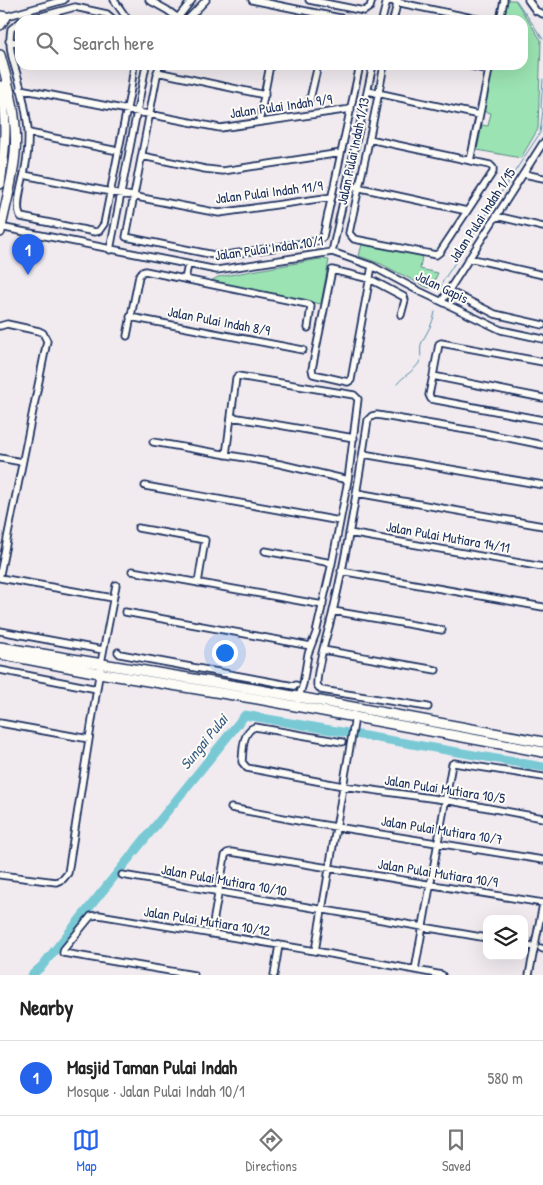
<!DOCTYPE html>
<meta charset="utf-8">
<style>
body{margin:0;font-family:"Patrick Hand",sans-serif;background:#f6f6f6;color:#222}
.controls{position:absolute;right:15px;bottom:15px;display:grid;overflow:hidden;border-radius:10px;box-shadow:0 5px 20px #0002}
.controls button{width:45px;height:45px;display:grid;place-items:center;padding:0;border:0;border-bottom:1px solid #e0e0e0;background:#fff;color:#222;font:25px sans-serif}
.you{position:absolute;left:224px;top:652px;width:18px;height:18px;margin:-12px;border:4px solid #fff;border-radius:50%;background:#1a73e8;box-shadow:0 0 0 8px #1a73e833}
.badge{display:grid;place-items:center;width:32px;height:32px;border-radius:50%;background:#2563eb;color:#fff;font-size:16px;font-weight:700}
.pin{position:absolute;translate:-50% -41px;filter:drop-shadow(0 1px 2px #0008)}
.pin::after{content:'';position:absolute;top:26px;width:18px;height:15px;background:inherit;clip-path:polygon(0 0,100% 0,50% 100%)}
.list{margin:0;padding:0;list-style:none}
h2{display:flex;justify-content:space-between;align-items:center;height:65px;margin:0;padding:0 20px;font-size:21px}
h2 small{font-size:16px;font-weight:400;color:#767676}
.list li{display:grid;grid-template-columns:32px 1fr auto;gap:15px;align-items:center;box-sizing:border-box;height:75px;padding:0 20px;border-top:1px solid #e0e0e0}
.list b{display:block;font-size:19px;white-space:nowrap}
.list p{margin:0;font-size:16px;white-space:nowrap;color:#767676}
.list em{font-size:16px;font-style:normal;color:#767676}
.icon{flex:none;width:28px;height:28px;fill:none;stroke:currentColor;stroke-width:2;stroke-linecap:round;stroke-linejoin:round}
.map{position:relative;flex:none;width:543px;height:975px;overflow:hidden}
.search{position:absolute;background:#fff;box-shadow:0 5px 20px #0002;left:15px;right:15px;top:15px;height:55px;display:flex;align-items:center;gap:12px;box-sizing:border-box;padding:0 18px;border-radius:15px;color:#767676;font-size:19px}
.sheet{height:140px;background:#fff}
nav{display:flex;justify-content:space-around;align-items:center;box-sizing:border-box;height:70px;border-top:1px solid #e0e0e0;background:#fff;font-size:14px;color:#767676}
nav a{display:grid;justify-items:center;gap:2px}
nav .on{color:#2563eb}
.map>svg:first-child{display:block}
.green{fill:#9be3b2;stroke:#5b8988}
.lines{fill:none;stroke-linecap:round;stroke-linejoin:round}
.stream{stroke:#538ba5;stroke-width:1}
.river{stroke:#79c9d5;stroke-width:9}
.street-casing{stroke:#1b2f5e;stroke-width:9}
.secondary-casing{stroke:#1b2f5e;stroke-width:12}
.street{stroke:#fdfcf7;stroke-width:5.5}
.secondary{stroke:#fdfcf7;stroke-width:9}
.labels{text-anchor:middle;stroke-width:4;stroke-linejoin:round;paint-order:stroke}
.street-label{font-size:14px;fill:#1b2f5e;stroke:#fdfcf7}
.water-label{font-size:15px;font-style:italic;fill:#375d82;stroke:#fdfcf7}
</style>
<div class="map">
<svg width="543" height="975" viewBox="0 0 543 975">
<rect width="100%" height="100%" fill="#f1ebf0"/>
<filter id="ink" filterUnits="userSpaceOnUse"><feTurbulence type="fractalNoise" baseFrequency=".02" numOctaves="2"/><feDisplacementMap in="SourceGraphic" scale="10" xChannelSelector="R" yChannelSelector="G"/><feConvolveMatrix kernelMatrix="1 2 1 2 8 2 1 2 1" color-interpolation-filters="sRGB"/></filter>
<g filter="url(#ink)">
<path class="green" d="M506,0H515L541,40L538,129L521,158L477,150L482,125L488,126L491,113L482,111L492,65H523V20H502Z
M362,244L422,256L420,269L438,273L431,288L426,287L381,264L359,256Z
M320,259L329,260L321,304L209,282L218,277Z"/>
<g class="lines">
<path class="stream" d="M516,0L543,39
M440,289L443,281L540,133L543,110L541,107L543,79
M397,384C404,375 415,371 420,361C422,356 419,348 422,342C428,330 432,326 435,312"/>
<path class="river" d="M32,975L42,966L245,715L543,767"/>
<defs>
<path id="street" d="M114,0L128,20
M149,0L167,10L178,18
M252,0L350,20
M309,0L364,11L370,7L372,0
M386,0L482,20
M528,0L536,11L543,14
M4,17L64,0
M27,20L75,7L107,14L114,20
M176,20L192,0
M187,20L206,0
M382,20L387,0
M393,20L398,0
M500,20L504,0
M20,22L11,29C7,52 16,67 21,89C28,119 31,138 25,169C23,181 14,207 21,217L95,232L99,231L104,224L131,88L134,65
M9,41L20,43
M159,65L126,237L219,256L318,241L323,237L360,65
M348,65L359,67
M467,65L489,70
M157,72L265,95
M20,89L220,128L351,109
M368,91L479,115
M310,99L318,65
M259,122L270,65
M29,133L118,151
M369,139L490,165L493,168V172L440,252L436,255L354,239L349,233C361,177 374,121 384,65
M142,156L205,169L223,171L341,153
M470,161L490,65
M524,174L543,178
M24,175L219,213L332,197
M347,185L467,211
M496,216L543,227
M0,227L217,270L332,252L372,266L417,290L501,330L543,339
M110,250L146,65
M332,252L373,65
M469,258L543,275
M372,266L364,309L363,314L351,380L348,382L313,374L312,369L332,270L370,279L404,297L405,300L401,315
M185,279L188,265
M449,291L495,314L543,325
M442,301L543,143
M130,317L303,350
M0,326L7,324L39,331L43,333L47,341L0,574
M127,336L139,276L142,272L145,271L307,304L311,306L308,328
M543,362L441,343L439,344L433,376L543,398
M433,376L429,395L431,399L543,420
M232,417L354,438
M153,442L280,464L348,480
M363,454L543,485
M226,455L236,378L238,376L354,395L358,399L348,480L332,563L316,633L308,654L303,684L298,700
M0,458L22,462
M145,486L340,521
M357,493L543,526
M138,528L205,540L198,583
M349,533L543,567
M265,551L332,563
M132,571L323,605
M341,571L543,607
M0,578L113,598
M333,611L442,630
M125,612L311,646
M0,631L103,650
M323,650L436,670
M118,652L120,654L294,686L296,685
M0,670L97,689
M428,707L321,690L317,685C316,667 329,630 333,611C348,548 358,484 368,420L372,416L377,415L479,432L543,445
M0,723L89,739
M342,742L255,727C242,731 243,751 242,762L247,768L343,786L445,800L543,818
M231,808L299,821L543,860
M0,875L56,882L63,879L68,873L101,663L116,585
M122,875L487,938
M211,934L225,856L227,853L231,852L543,903
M524,945L535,947
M541,948L543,949
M315,951L354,723L353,714
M415,970L452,764L454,763L543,777
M194,975L63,953L64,949L91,916L99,915L315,951L442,975
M274,975L279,945
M529,975L543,904"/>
<path id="secondary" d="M0,16L6,17L0,25
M0,55C9,87 18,119 15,153C13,180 5,206 0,232
M0,86C8,121 5,149 0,184
M0,647L260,690L543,742
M0,654L99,673L258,699L543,752"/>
</defs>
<use href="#street" class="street-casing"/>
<use href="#secondary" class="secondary-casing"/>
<use href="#street" class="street"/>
<use href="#secondary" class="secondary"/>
</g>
</g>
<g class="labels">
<g class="street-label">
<text transform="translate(281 106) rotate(-8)" y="5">Jalan Pulai Indah 9/9</text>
<text transform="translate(353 151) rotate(-78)" y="5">Jalan Pulai Indah 1/13</text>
<text transform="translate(269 192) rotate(-7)" y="5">Jalan Pulai Indah 11/9</text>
<text transform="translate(482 215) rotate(-57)" y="5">Jalan Pulai Indah 1/15</text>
<text transform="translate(269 248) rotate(-8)" y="5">Jalan Pulai Indah 10/1</text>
<text transform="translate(442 287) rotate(26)" y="5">Jalan Gapis</text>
<text transform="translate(219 321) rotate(11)" y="5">Jalan Pulai Indah 8/9</text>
<text transform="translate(448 537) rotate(10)" y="5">Jalan Pulai Mutiara 14/11</text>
<text transform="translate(445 789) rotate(9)" y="5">Jalan Pulai Mutiara 10/5</text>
<text transform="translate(442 830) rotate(9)" y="5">Jalan Pulai Mutiara 10/7</text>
<text transform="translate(438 873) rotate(9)" y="5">Jalan Pulai Mutiara 10/9</text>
<text transform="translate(224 880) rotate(10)" y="5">Jalan Pulai Mutiara 10/10</text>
<text transform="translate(207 921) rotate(9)" y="5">Jalan Pulai Mutiara 10/12</text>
</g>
<g class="water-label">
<text transform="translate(204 742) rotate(-51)" y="5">Sungai Pulai</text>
</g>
</g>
</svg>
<div class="controls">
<button><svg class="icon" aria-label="layers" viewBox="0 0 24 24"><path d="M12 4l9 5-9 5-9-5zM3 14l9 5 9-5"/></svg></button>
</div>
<div class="you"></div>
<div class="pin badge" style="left:28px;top:275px">1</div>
<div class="search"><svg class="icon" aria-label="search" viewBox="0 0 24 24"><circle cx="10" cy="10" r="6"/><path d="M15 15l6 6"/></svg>Search here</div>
</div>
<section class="sheet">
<h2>Nearby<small></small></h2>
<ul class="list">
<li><span class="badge">1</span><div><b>Masjid Taman Pulai Indah</b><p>Mosque · Jalan Pulai Indah 10/1</p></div><em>580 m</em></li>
</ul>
</section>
<nav>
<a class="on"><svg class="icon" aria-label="map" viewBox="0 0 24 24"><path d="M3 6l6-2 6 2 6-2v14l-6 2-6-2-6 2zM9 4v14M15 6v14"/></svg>Map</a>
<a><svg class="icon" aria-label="directions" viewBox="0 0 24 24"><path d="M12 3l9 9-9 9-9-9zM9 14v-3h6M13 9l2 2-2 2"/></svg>Directions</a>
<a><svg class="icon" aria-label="saved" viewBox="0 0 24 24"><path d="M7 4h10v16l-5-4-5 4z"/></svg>Saved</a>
</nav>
